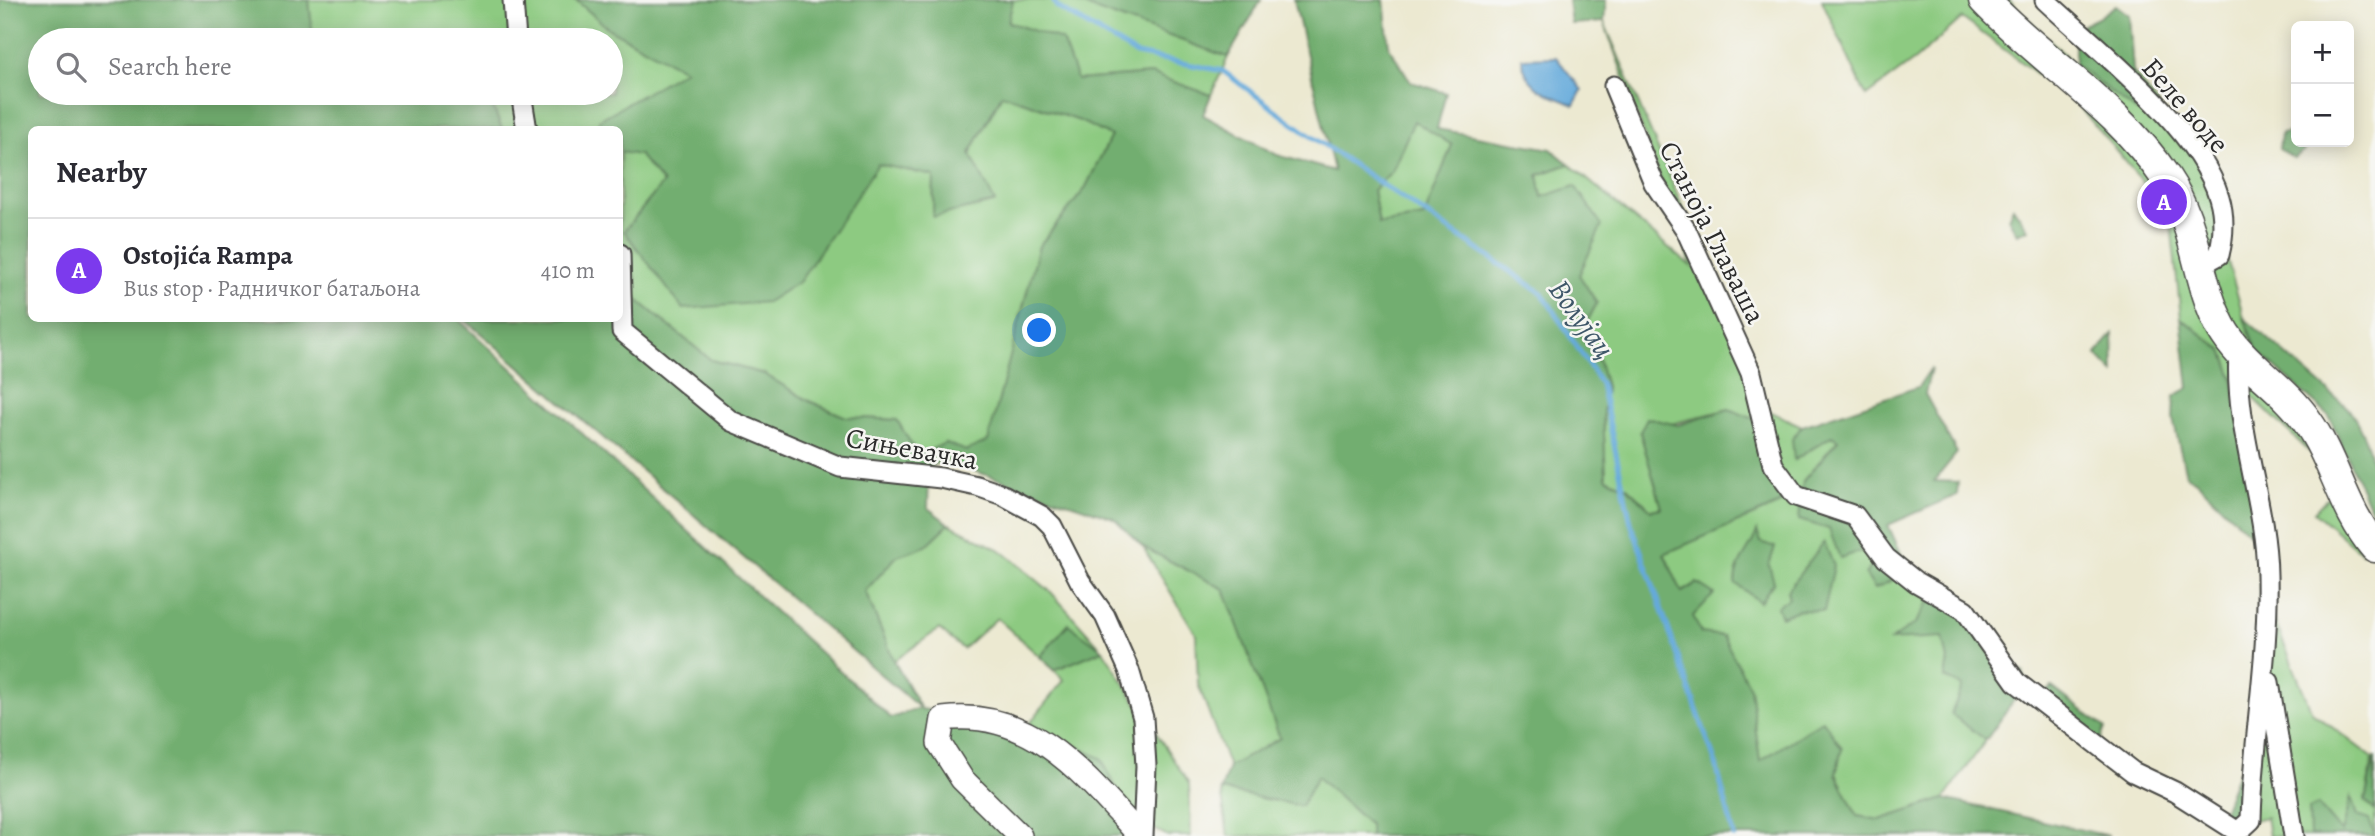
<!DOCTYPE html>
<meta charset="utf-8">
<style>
body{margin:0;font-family:Alegreya,serif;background:#f7f7f7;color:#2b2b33}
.controls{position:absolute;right:21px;top:21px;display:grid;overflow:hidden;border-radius:10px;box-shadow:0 4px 18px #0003}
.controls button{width:63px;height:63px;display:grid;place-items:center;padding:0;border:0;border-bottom:2px solid #e1e1e2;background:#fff;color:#2b2b33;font:35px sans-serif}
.you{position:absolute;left:1040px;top:331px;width:24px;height:24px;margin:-18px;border:5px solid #fff;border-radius:50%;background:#1a73e8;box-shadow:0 0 0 10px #1a73e833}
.badge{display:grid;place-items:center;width:46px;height:46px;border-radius:50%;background:#7c3aed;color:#fff;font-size:23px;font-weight:700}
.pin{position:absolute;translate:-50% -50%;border:4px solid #fff;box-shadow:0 2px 7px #0006}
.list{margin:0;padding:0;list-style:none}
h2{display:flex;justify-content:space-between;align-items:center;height:91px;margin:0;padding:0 28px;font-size:30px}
h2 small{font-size:23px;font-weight:400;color:#7c7c81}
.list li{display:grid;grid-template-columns:46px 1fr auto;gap:21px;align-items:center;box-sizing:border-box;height:105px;padding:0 28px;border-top:2px solid #e1e1e2}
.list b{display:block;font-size:26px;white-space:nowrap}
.list p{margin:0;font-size:23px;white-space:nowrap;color:#7c7c81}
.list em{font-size:23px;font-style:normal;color:#7c7c81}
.icon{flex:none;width:38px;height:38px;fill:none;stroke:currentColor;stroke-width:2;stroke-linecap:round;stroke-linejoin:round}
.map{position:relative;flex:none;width:2375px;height:836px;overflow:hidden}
.search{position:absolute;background:#fff;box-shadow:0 4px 18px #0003;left:28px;top:28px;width:595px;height:77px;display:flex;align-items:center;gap:18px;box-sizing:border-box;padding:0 24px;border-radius:38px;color:#7c7c81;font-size:26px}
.panel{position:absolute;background:#fff;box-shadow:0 4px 18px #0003;left:28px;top:126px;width:595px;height:196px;border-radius:10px}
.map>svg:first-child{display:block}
.green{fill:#8dca81;stroke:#5c7a56;stroke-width:2}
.forest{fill:#72ae6f;stroke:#4e6c4d;stroke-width:2;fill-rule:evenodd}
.water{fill:#65aadb;stroke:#486a83;stroke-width:2}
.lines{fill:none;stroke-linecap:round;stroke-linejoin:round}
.stream{stroke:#65aadb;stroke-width:5}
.minor-casing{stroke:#484844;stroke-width:23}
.tertiary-casing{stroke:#484844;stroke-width:26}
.primary-casing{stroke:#484844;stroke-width:33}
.minor{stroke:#fff;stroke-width:19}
.tertiary{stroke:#fff;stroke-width:23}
.primary{stroke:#fff;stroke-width:30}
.labels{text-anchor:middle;stroke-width:5;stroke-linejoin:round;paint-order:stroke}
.street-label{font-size:28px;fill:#2b2b2b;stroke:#f6f6f2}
.water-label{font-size:30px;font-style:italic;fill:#3f5769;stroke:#f6f6f2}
</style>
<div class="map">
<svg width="2375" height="836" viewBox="0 0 2375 836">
<rect width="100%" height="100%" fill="#f6f6f2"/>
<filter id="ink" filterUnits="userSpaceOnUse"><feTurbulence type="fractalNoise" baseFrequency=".0143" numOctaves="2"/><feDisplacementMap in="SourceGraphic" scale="14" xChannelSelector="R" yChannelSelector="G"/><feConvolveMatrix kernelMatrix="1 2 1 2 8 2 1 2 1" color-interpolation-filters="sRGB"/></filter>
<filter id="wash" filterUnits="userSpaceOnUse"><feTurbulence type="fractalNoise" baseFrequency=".00686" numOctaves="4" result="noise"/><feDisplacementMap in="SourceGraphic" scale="28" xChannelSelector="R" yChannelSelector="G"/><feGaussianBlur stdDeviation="1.57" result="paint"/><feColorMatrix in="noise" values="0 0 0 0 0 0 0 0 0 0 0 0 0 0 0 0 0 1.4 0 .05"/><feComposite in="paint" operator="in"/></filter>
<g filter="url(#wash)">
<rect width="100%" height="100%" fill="#ece9d1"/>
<path class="green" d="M309,0H576L609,29L686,70L599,120V129H502L487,93H611V40H467L465,36L456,40H313Z
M1013,0H1069L1228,57L1211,95L1151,74L1077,80L1061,40L1008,22Z
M1822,0H2009L2075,65L2136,109L2133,72L2221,184L2226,255L2244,318L2277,403L2316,458L2233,378L2223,350L2181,318L2170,214L2077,104L1962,18L1916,59L1866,96Z
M1604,22L1769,411L1802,426L1793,439L1795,460L1832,436L1838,440L1803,481L1829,529L1878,559L1909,571L1938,587L1916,623L1893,640L1943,636L1948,660L1945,678L1963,686L1951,714L1986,740L1944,799L1880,820L1857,816L1836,774L1842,748L1760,761L1750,688L1678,630L1714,594L1682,593L1664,553L1780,504L1729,409L1640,432L1662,508L1651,510L1627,487L1606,478L1603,412L1606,387L1599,362L1581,333L1597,303L1579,275L1601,225L1542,197L1538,175L1569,164L1692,267Z
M1002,94L1080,121L1111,136L1085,189L1039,246L988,442L966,451L945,443L918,457L897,420L846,417L809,401L764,374L711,360L620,286V152L639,154L663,183L844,212L878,164L934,176L933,216L994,203L970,154Z
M1414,120L1452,145L1424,217L1379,224L1373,190L1392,171Z
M2330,495L2363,554L2314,512Z
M949,524L1002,551L1051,592L1103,650L1189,784L1191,836H1168L1132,818L1029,724L1064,680L1054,670L1102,650L1068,624L1040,657L997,618L963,649L939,629L894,661L865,591L897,556L926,546Z
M1143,547L1224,589L1280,738L1229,767L1198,684L1196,634Z
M2259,583L2312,712L2373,758L2365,800L2375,811V836H2269L2266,817L2242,823L2259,672Z
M1317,776L1370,825V836H1228L1221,790L1301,806Z"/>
<path class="forest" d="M0,0H309L313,40H40V93H487L502,129L32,130V318L458,319L891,718L920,708L464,319L620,318V286L711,360L764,374L809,401L846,417L897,420L918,456L945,443L966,451L988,441L1039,246L1085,189L1111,136L1080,121L1002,94L970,153L995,202L933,217L934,176L878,164L800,281L767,302L683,309L624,231L663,183L639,155L620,152V130L599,129V120L685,70L609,29L576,0H1013L1008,22L1062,40L1077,80L1151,74L1211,95L1203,115L1277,155L1334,171L1294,0H1384L1389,47L1411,82L1446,93L1437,129L1551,149L1569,164L1538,175L1542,197L1575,186L1602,225L1579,275L1597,303L1581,333L1599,362L1606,387L1603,412L1606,478L1627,487L1651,510L1662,508L1640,432L1647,418L1678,425L1729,409L1757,420L1784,491L1780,504L1664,554L1682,592L1697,583L1714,594L1693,616L1701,633L1723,636L1750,688L1760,761L1823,720L1842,748L1836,774L1857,816L1880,820L1944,799L2109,836H1370V825L1317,777L1301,806L1221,790L1229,767L1280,738L1224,589L1143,547L1114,518L942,460L929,468L928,508L949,524L926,546L897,556L865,591L894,661L921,709L1029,724L1101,758L1132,818L1137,836H0ZM1414,121L1452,145L1424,217L1379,224L1373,190L1392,171Z
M1069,0H1261L1228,57Z
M1568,0H1606L1604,22L1571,24Z
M2116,5L2129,15L2136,111L2075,65V29L2098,18Z
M2296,131V142H2302L2305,150L2294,158L2279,149L2281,134Z
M2013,207L2028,229L2017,234L2008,218Z
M2181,318L2223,351L2233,378L2259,543L2196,481L2186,475L2173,419L2174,396L2189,388Z
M2244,318L2350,410C2375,450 2375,471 2375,519L2329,416L2257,351Z
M2113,334L2114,373L2096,354Z
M1931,368L1925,394L1957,453L1934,481L1958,482L1957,495L1888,525L1909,571L1875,589L1865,574L1878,559L1865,550L1840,558L1829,529L1799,520L1803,481L1838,440L1832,436L1794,460L1792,439L1802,426L1918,387Z
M1757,531L1761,542L1775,547L1769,565L1774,582L1760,602L1735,583C1735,561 1751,551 1757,531Z
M1824,542L1834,566L1824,611L1798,610L1781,617L1777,607L1789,598L1787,591Z
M1938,587L1952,588L1998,631L1996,642L2010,666L2023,672L2026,683L1986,740L1951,714L1963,686L1945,678L1948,660L1943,637L1891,640L1916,623Z
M1068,624L1103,650L1054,670L1040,657Z
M2052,687L2105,728L2100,741L2042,695Z
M2375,756V811L2365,801Z
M2238,772H2245L2242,823L2221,816Z
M2351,796L2357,816L2369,820L2375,836H2310L2309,809L2318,805L2342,833Z"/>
<path class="water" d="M1556,57L1582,90L1574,105C1549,94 1525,89 1522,58Z"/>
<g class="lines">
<path class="stream" d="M1053,0L1057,7L1136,54L1223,71L1305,132L1542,293L1601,384L1631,523L1716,764L1734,836"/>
</g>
</g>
<g filter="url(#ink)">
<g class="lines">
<defs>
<path id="minor" d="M513,0L516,40
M2045,0C2098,50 2198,127 2219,197C2225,217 2224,235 2219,255L2201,265
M1614,86L1654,183L1686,230L1751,373L1773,465L1796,496L1855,516L1886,558L1916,582L1965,610L2016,682L2133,772L2175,792L2238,832
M521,93L527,130
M620,254L622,331L731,421L840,467L941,478L977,486L1003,495L1042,516L1052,526L1080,581L1105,616L1129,670L1143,718L1146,766L1143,836
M2269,682L2294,836
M2238,832L2251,820C2253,738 2269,658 2267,575C2266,501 2234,428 2239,353"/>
<path id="tertiary" d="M1020,836L962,779L939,743L943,719C1032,707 1086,777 1140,836"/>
<path id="primary" d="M1984,0C2042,61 2119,107 2166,178C2198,225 2196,280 2221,327C2242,365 2283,386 2307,421C2335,460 2343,510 2375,547"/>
</defs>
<use href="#minor" class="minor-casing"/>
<use href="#tertiary" class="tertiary-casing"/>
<use href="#primary" class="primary-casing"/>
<use href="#minor" class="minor"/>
<use href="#tertiary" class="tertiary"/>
<use href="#primary" class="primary"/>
</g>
</g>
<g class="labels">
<g class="street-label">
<text transform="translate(2186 105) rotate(49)" y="10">Беле воде</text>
<text transform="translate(1713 232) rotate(63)" y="10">Станоја Главаша</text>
<text transform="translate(912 448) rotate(10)" y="10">Сињевачка</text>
</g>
<g class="water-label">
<text transform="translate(1582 319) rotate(54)" y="10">Волујац</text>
</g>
</g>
</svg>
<div class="controls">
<button>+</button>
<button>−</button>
</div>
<div class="you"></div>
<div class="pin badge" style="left:2164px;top:202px">A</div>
<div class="search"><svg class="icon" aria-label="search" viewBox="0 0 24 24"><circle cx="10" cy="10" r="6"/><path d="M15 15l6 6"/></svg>Search here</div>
<section class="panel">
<h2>Nearby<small></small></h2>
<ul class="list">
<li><span class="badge">A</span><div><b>Ostojića Rampa</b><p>Bus stop · Радничког батаљона</p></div><em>410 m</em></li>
</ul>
</section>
</div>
